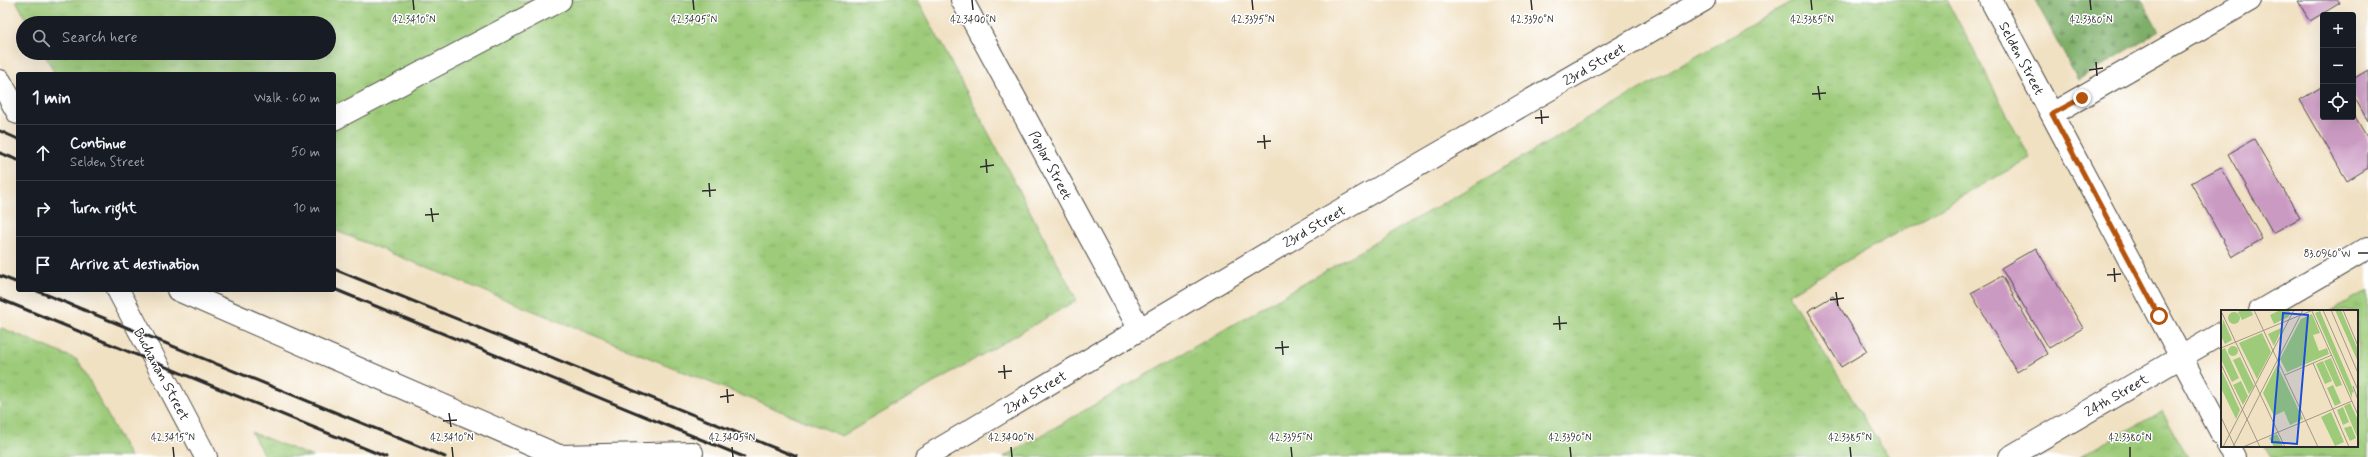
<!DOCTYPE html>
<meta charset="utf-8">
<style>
body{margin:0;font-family:Mynerve,sans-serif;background:#20242c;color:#f1f3f6}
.controls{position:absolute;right:12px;top:12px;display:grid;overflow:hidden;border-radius:4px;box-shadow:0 4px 16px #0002}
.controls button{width:36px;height:36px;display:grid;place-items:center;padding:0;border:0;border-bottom:1px solid #363941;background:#171b24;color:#f1f3f6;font:20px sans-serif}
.stop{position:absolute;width:12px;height:12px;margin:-9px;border:3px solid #b45309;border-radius:50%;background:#fff}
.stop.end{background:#b45309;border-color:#fff;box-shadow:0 1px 4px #0008}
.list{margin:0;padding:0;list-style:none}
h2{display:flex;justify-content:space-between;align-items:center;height:52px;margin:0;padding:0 16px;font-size:17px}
h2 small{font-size:13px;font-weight:400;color:#9ea1a6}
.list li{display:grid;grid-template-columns:26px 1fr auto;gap:12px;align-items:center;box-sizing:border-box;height:56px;padding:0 16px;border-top:1px solid #363941}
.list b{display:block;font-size:15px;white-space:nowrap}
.list p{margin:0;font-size:13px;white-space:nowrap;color:#9ea1a6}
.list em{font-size:13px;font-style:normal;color:#9ea1a6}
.icon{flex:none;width:22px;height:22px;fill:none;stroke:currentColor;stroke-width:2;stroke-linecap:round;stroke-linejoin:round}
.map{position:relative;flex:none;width:2368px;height:457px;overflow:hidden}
.search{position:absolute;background:#171b24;box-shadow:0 4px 16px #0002;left:16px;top:16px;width:320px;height:44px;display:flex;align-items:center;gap:10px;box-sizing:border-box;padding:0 14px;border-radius:22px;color:#9ea1a6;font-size:15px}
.panel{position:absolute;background:#171b24;box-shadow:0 4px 16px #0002;left:16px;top:72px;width:320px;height:220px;border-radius:4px}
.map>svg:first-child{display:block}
.grass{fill:url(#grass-tufts);stroke:#647b52}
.forest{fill:url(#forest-firs);stroke:#546d4a}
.building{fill:#cb9ac2}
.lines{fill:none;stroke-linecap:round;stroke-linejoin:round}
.minor-casing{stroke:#494642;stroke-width:24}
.minor{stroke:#fff;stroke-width:22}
.rail{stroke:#2b2b2b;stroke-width:3}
.route{stroke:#b45309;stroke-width:5}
.ticks{fill:none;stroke:#2b2b2b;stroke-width:1.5}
.labels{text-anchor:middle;stroke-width:3;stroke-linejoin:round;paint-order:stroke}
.street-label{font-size:14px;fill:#2b2b2b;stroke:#fff}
.inset-road{fill:none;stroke:#a29886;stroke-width:1}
.view{fill:#1d4ed8;fill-opacity:0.15;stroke:#1d4ed8;stroke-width:2}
.inset-edge{fill:none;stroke:#2b2b2b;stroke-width:2}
.ticks-label{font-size:10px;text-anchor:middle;fill:#2b2b2b;stroke:#fff;stroke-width:3;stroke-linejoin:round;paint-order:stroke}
</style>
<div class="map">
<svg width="2368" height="457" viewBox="0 0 2368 457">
<defs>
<pattern id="grass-tufts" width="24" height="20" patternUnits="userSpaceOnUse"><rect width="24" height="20" fill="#9dcb79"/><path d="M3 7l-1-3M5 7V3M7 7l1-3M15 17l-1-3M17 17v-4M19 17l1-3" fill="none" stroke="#87ae69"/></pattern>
<pattern id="forest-firs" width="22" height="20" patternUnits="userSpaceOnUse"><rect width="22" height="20" fill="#7eaf69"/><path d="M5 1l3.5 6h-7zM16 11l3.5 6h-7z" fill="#678f57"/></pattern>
</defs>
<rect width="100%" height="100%" fill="#fff"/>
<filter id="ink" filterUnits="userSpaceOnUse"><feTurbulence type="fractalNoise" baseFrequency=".025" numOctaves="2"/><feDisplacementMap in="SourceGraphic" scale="8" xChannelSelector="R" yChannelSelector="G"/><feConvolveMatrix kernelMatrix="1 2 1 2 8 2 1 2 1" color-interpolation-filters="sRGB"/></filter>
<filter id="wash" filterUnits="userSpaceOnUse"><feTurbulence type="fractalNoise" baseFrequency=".012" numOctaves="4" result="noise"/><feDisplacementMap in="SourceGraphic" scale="16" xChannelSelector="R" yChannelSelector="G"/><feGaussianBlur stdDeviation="0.9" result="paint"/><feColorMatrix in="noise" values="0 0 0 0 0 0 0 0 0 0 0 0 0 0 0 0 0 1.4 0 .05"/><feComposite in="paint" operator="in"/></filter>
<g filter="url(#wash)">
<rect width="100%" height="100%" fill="#f1e1c3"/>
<path class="grass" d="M16,0H918L1077,300L842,436L334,230V74H55L44,53H329V23H28Z
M1794,0H1947L2030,158L1788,294L1888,457H1004Z
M2368,290V457H2271L2265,446H2357V311H2331Z
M2,328L78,360L130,457H0V329Z
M2162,411L2188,457H2080Z
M251,432L313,457H265Z"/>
<path class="forest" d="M2035,0H2142L2159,31L2078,80Z"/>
<g id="blocks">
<path class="building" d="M2297,0H2338L2340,3L2310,21Z
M2368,70V121L2353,95V79Z
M2323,86V117H2353V113L2368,139V168L2347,181L2300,100Z
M2254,139L2300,218L2273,233L2228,154Z
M2221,167L2262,239L2232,257L2191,183Z
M2036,248L2083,328L2049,348L2001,268Z
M2002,276L2047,354L2017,372L1971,293Z
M1833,296L1867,351L1841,367L1808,311Z"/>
</g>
</g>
<g filter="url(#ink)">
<use href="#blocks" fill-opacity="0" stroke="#494642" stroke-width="1"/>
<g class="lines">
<defs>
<path id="minor" d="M962,0L1140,330
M1991,0L2222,434
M0,81L18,113
M2052,114L2250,0
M334,119L560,0
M118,290L206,457
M178,290L559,456L692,453
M2260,311L2368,248
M2228,446L2234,457
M926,457L1308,229L1704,0
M2010,457L2222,333"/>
</defs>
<use href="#minor" class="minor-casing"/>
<use href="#minor" class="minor"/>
<path class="rail" d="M0,131L18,139
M0,153L18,160
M334,269L797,457
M0,276L18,283
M334,289L744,457
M35,290L445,457
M0,299L386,457"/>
</g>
</g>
<g class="lines" filter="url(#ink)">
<path class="route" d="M2082,98L2052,114L2159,316"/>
</g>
<path class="ticks" d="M413,0L414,10M693,0L694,10M972,0L973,10M1252,0L1253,10M1531,0L1532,10M1811,0L1812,10M2090,0L2091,10M2096,62L2097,76M2089,70L2103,68M1818,86L1820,100M1812,94L1826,93M1541,110L1542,124M1535,118L1549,117M1264,135L1265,149M1257,142L1271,141M986,159L987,173M980,167L994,165M709,183L710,197M702,191L716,190M431,208L433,222M425,215L439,214M2358,253H2368M2114,268L2115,282M2107,275L2121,274M1836,292L1838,306M1830,300L1844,298M1559,316L1560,330M1553,324L1567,323M1282,341L1283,355M1275,348L1289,347M1004,365L1005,379M998,372L1012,371M727,389L728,403M720,397L734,395M449,413L451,427M443,421L457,420M173,447L174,457M452,447L453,457M732,447L733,457M1011,447L1012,457M1291,447L1292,457M1570,447L1571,457M1850,447L1851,457M2130,447V457"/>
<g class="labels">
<g class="street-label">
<text transform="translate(2022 58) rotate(62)" y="5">Selden Street</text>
<text transform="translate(1594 64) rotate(-30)" y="5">23rd Street</text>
<text transform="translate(1051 165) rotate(62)" y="5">Poplar Street</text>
<text transform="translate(1314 226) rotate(-30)" y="5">23rd Street</text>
<text transform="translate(162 374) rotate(62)" y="5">Buchanan Street</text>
<text transform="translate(1035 392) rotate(-31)" y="5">23rd Street</text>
<text transform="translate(2116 395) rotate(-30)" y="5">24th Street</text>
</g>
</g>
<g transform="translate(2221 310)">
<rect width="137" height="137" fill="#f1e1c3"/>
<path d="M21,0H30L32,5L21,10L17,2ZM59,0H68L69,4L67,7L53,14L49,5ZM114,0H120L137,40V52ZM99,1L130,74L133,82L131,83V88L94,3ZM7 8a6 6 0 1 1 12 0a6 6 0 1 1-12 0ZM91,4L99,23L92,25L98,41L106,38L108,44L66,62L59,49L80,9ZM2,9L11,30L4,34L0,26ZM62,17L53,36L47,24ZM41,23L50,42L36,69L18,33ZM7 41a5 5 0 1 1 10 0a5 5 0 1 1-10 0ZM4,38L18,68L11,72L0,49V40ZM19,47L33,76L28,84L12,50ZM110,48L121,75L115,77L103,51ZM102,51L111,71L104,74L95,54ZM56,55L82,109L69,115L63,101L53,106L42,83ZM0,59L19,100L15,109L0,78ZM20,71L27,86L22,95L12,75ZM112,75L120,93L114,96L106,78ZM129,93L137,110V129L123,96ZM122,97L128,112L122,115L116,100ZM110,102L123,132L114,136L100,107ZM130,116L135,128L129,131L123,118ZM56,124L62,136L53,137L48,128Z" fill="#9dcb79"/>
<path class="inset-road" d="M33,0L97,137M102,0L137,80M110,0L137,63M122,0L137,36M0,1L64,137M91,1L137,105M0,38L92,0M92,53L128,137M0,54L39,137M64,65L111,45M132,76L137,90M0,107L14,137M2,137L73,0M12,137L82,0M22,137L131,91"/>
<path class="view" d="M62,3L87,5L76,134L51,132Z"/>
<rect width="137" height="137" class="inset-edge"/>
</g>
<g class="ticks-label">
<text x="414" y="23">42.3410°N</text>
<text x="694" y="23">42.3405°N</text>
<text x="973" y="23">42.3400°N</text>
<text x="1253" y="23">42.3395°N</text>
<text x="1532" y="23">42.3390°N</text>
<text x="1812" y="23">42.3385°N</text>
<text x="2091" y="23">42.3380°N</text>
<text x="2327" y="257">83.0960°W</text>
<text x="173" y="441">42.3415°N</text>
<text x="452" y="441">42.3410°N</text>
<text x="732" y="441">42.3405°N</text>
<text x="1011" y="441">42.3400°N</text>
<text x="1291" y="441">42.3395°N</text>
<text x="1570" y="441">42.3390°N</text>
<text x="1850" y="441">42.3385°N</text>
<text x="2130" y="441">42.3380°N</text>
</g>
</svg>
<div class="controls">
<button>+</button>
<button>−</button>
<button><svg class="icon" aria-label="locate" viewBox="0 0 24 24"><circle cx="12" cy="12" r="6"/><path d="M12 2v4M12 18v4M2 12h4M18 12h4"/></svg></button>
</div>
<div class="stop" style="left:2159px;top:316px"></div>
<div class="stop end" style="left:2082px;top:98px"></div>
<div class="search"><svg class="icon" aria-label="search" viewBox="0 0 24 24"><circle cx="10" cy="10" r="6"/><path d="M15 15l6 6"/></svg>Search here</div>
<section class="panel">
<h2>1 min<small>Walk · 60 m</small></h2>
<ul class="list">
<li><svg class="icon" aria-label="ahead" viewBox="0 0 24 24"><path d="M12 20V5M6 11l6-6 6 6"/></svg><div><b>Continue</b><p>Selden Street</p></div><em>50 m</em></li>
<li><svg class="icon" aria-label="right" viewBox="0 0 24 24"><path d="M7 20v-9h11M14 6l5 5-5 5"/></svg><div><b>Turn right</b></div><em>10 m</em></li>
<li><svg class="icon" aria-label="arrive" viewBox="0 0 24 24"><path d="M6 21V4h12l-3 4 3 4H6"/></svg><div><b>Arrive at destination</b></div></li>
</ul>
</section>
</div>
